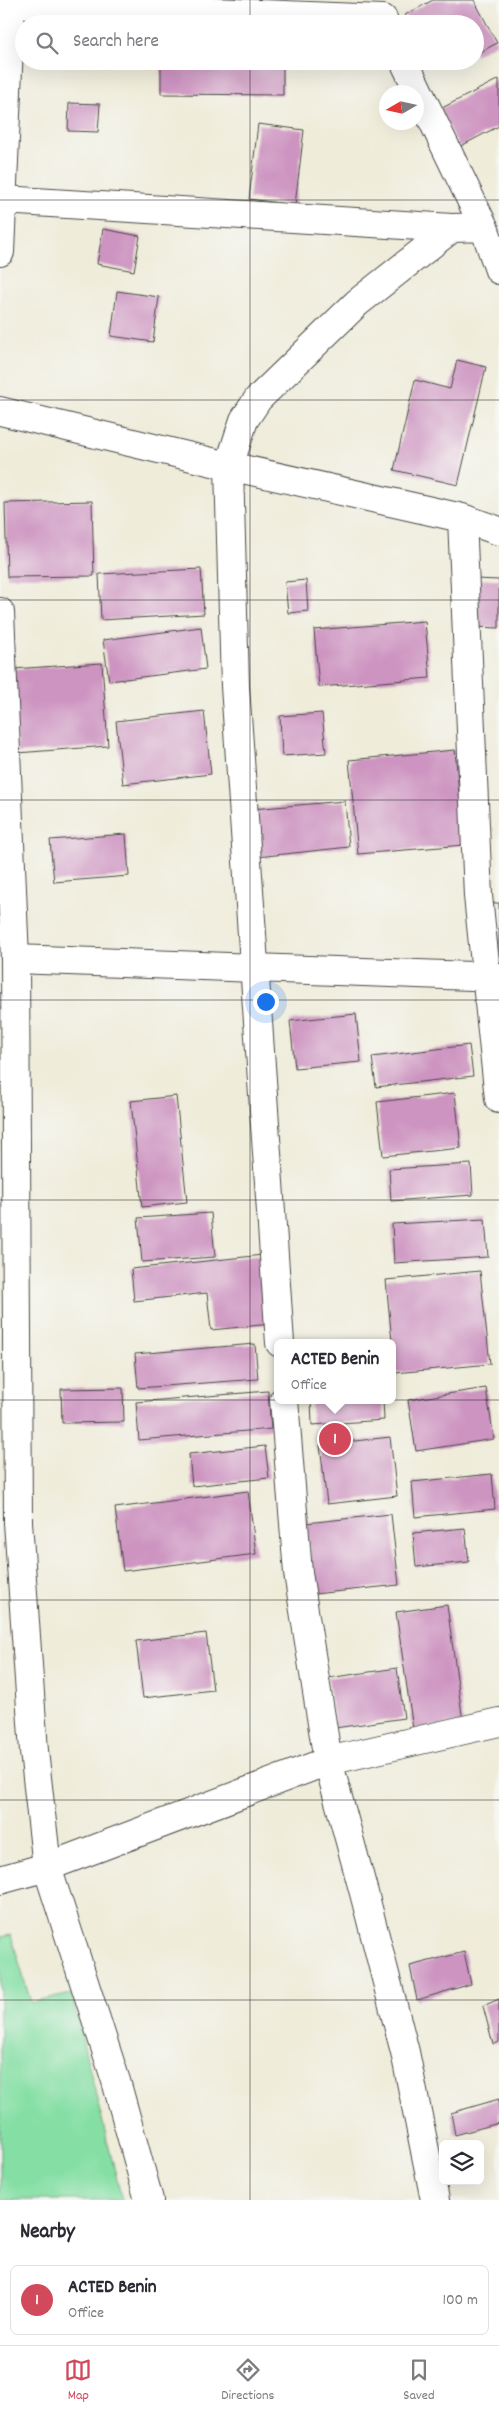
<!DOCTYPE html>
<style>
body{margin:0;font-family:Dekko,sans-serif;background:#f2f2f3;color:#2b2b33}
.controls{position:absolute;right:15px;bottom:15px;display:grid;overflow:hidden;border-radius:8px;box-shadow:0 5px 20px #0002}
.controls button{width:45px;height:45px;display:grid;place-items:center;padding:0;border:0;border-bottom:1px solid #e1e1e2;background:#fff;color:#2b2b33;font:25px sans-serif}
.compass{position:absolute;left:379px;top:85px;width:45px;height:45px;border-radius:50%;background:#fff;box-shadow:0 5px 20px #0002;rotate:261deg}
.you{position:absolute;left:265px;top:1001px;width:18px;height:18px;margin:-12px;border:4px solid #fff;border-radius:50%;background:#1a73e8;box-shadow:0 0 0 8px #1a73e833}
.badge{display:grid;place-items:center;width:32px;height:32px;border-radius:50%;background:#d1495b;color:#fff;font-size:16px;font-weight:700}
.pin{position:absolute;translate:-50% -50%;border:2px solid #fff;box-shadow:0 1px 5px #0006}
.popup{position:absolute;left:274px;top:1339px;width:122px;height:65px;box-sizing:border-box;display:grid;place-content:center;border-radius:8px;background:#fff;filter:drop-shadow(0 1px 4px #0005);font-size:16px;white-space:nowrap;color:#7c7c81}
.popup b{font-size:19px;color:#2b2b33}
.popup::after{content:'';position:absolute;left:50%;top:100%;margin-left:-10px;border:10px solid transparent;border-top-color:#fff}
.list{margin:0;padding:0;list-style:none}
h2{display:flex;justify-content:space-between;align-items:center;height:65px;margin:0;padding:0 20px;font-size:21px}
h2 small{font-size:16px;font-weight:400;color:#7c7c81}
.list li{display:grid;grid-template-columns:32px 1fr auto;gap:15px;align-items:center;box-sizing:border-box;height:70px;margin:0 10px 10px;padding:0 10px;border:1px solid #e1e1e2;border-radius:8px}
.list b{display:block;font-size:19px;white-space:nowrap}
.list p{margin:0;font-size:16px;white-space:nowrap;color:#7c7c81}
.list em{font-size:16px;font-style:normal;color:#7c7c81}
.icon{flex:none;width:28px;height:28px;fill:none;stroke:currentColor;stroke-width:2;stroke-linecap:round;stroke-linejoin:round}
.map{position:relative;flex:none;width:499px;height:2200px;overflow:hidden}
.search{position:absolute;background:#fff;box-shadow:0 5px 20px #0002;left:15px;right:15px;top:15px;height:55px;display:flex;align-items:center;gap:12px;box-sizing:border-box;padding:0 18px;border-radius:28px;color:#7c7c81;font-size:19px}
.sheet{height:145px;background:#fff}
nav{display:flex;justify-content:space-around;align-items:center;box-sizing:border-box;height:70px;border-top:1px solid #e1e1e2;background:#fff;font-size:14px;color:#7c7c81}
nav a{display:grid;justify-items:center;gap:2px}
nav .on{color:#d1495b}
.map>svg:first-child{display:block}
.green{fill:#85dfa4;stroke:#588568}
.building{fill:#cd94c1}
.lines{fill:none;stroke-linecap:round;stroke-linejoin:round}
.minor-casing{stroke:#484845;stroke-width:30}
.tertiary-casing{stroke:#484845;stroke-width:30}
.minor{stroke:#fff;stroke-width:28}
.tertiary{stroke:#fff;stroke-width:28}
.grid{fill:none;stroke:#2b2b2b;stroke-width:1;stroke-opacity:0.55}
</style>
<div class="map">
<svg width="499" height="2200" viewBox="0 0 499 2200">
<rect width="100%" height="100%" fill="#f6f6f2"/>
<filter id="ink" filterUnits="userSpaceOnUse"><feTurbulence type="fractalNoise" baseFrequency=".02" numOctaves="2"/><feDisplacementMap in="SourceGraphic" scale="10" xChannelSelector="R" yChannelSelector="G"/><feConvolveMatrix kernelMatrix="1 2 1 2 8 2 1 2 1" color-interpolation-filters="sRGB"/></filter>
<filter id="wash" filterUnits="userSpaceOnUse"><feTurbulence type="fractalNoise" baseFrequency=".0096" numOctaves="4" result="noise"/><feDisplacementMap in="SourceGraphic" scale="20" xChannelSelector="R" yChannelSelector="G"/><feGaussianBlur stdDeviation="1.12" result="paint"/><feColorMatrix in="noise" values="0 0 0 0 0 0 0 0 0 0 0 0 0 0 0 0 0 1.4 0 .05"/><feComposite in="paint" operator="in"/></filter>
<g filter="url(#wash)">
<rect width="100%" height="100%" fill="#efecda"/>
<path class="green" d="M11,1935L31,2003L71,1994L122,2200H0V1937Z"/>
<g id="blocks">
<path class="building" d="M433,0H474L497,43L475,55V24H410L405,15Z
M161,61H283V95L161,94Z
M499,79V126L459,147L440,109Z
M69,103L100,104L98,132L68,131Z
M258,124L304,130L295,205L249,199Z
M103,229L140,236L134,271L97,264Z
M117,291L159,297L153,342L111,336Z
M457,360L486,367L458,485L394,470L415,380L450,389Z
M92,501L94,576L7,577L5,503Z
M201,569L204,614L101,620L99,574Z
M475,579L499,580V628L473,627Z
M306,580L308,611L288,613L285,582Z
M425,621L430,678L319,687L314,630Z
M201,627L206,669L109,681L103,640Z
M102,663L108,746L17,753L12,669Z
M204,711L211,774L123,784L116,721Z
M322,713L326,753L282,756L280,716Z
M455,750L464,845L358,854L349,760Z
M345,801L349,847L257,857L252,809Z
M126,834L129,876L54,882L50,840Z
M490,903H499V952L489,951Z
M356,1014L361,1062L295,1068L290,1021Z
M469,1045L473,1076L376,1087L372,1057Z
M455,1093L461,1148L383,1156L377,1102Z
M176,1096L187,1202L142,1207L131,1101Z
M471,1164L473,1195L391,1201L389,1169Z
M211,1213L215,1257L142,1262L138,1218Z
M485,1219L488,1257L394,1263L392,1224Z
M263,1255L271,1324L211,1330L207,1293L134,1301L131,1269Z
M480,1271L490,1364L395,1373L386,1280Z
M255,1344L258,1379L138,1388L135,1354Z
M123,1388L124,1422L62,1423L61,1389Z
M486,1388L494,1439L416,1451L408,1400Z
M268,1391L271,1429L139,1440L136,1402Z
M311,1400H383L384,1420L312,1425Z
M390,1437L397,1496L327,1504L320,1445Z
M265,1446L269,1478L192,1486L189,1454Z
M492,1474L495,1509L415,1517L412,1482Z
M248,1491L256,1554L123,1571L115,1508Z
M391,1514L399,1585L314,1594L306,1523Z
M465,1528L469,1562L416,1567L413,1533Z
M447,1605L463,1722L413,1729L396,1612Z
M206,1633L213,1690L143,1698L136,1641Z
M397,1668L404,1718L335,1728L328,1678Z
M464,1952L471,1984L417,2000L410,1966Z
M499,1999V2042L493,2044L483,2006Z
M499,2099V2123L455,2135L451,2113Z"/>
</g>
</g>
<g filter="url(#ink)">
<use href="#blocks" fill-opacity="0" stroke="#484845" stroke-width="1"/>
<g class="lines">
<defs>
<path id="minor" d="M11,4L383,19
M404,61L484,227L499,270
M3,200L452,228L484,227
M0,411L229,466L462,518L499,531
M462,518L478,896L499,1099
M15,959L499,977
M280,1343L235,686L229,466L244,420L258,399L357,303L452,228
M284,1400L298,1573L328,1761L364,1893L405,2052L435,2200
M0,1880L47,1867L328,1761L499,1722"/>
<path id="tertiary" d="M0,252L11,0
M0,612L15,959L18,1522L34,1751L47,1867L116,2081L149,2200"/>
</defs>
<use href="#minor" class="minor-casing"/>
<use href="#tertiary" class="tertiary-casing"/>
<use href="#minor" class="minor"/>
<use href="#tertiary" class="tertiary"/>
</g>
</g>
<path class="grid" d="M250,0V24M250,61V2200M0,200H499M0,400H499M0,600H499M0,800H499M0,1000H499M0,1200H499M0,1400H499M0,1600H499M0,1800H499M0,2000H499"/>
</svg>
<div class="controls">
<button><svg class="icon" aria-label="layers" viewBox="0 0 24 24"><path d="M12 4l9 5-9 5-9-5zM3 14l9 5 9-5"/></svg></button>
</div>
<svg class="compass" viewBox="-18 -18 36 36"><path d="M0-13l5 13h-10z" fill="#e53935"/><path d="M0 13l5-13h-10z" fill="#7c7c81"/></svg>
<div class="you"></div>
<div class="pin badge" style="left:335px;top:1439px">1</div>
<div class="popup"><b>ACTED Benin</b>Office</div>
<div class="search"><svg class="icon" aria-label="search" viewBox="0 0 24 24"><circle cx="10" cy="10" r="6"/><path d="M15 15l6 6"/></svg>Search here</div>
</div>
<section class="sheet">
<h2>Nearby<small></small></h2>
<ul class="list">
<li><span class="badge">1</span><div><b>ACTED Benin</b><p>Office</p></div><em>100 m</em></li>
</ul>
</section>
<nav>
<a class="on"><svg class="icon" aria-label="map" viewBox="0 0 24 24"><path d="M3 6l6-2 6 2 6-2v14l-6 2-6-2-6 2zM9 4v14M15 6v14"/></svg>Map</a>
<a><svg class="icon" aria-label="directions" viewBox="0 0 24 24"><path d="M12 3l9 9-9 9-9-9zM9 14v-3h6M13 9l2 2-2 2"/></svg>Directions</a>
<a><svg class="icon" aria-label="saved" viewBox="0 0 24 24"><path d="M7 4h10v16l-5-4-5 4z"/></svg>Saved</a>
</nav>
